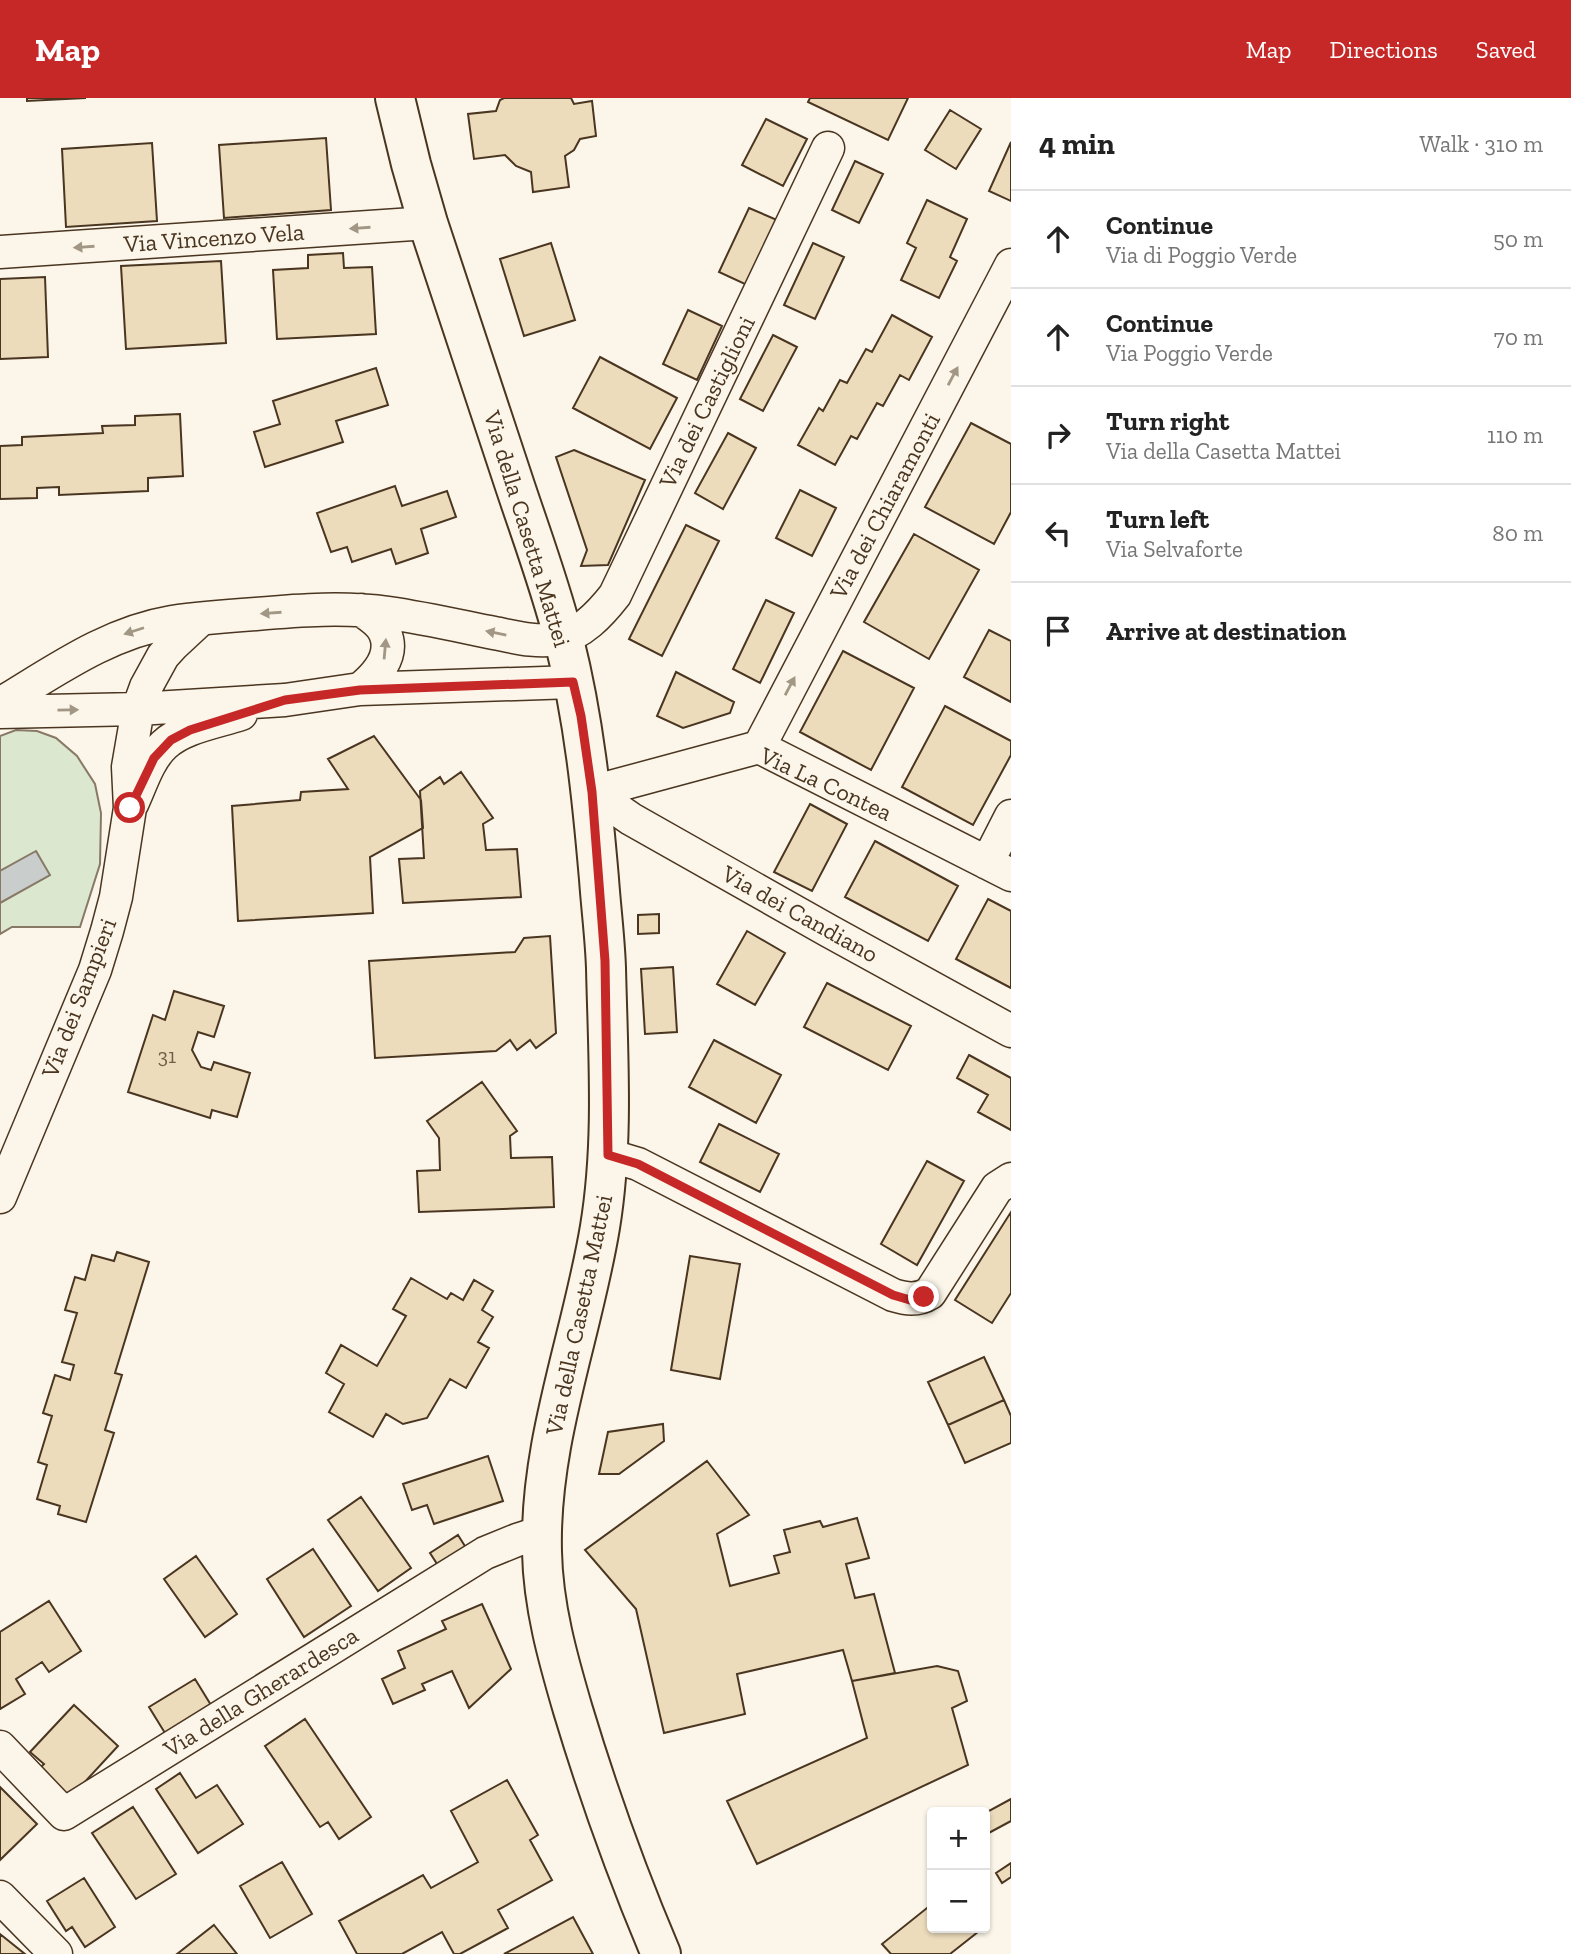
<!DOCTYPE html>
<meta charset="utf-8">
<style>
body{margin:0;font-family:"Zilla Slab",serif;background:#f6f6f6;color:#222}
.controls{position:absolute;right:21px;bottom:21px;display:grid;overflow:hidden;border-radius:7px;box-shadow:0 2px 5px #0004}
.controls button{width:63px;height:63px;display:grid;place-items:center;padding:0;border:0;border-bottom:2px solid #e0e0e0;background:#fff;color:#222;font:35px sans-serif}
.stop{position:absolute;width:21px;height:21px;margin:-16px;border:5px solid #c62828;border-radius:50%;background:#fff}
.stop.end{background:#c62828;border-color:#fff;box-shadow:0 2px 7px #0008}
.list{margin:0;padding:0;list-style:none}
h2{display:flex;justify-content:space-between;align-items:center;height:91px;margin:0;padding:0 28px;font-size:30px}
h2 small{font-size:23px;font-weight:400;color:#767676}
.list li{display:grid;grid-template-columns:46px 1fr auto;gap:21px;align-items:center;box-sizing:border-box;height:98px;padding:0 28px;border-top:2px solid #e0e0e0}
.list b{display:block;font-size:26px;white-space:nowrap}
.list p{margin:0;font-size:23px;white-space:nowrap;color:#767676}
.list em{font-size:23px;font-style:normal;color:#767676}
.icon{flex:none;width:38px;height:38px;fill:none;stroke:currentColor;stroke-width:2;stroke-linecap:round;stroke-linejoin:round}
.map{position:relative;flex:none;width:1011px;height:1856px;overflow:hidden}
header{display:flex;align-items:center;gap:42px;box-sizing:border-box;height:98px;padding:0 35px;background:#c62828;color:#fff}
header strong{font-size:33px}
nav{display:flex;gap:38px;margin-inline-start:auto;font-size:24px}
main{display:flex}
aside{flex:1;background:#fff}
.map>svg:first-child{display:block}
.green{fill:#dce7d0;stroke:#887966;stroke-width:2}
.water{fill:#c9cecd;stroke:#887966;stroke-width:2}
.building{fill:#ecdcbc;stroke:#4a3520;stroke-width:2}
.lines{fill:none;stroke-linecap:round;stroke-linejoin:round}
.minor-casing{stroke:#4a3520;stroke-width:35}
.major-casing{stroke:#4a3520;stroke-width:42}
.minor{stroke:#fbf6e9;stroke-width:32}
.major{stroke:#fbf6e9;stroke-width:38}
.oneway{fill:#a29684}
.route{stroke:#c62828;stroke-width:9}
.labels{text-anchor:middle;stroke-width:5;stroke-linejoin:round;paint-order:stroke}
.number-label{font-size:21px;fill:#725f47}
.street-label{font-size:24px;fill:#4a3520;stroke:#fbf6e9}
</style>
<header>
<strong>Map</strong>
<nav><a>Map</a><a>Directions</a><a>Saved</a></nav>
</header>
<main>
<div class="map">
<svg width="1011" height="1856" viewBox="0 0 1011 1856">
<rect width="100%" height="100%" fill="#fbf6e9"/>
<path class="green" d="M16,632L37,633L56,640L77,658L95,686L101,715L100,766L80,829H12L0,836V638Z"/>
<path class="water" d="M36,753L50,777L0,805V773Z"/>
<path class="building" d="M27,0H86L27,3Z
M504,0H571L574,6L592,3L596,38L580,41L574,52L565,58L569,89L533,94L531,74L516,68L505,57L474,61L468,16L496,13L500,2Z
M810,0H908L888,42L808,4Z
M950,12L981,31L956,71L925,52Z
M766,21L807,41L783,88L742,67Z
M326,40L331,112L224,120L219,47Z
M1011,44V103L989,93Z
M152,45L157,123L66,129L62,51Z
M855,63L883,76L859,125L832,112Z
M927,102L967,121L950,159L957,163L939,200L901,182L916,150L907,145Z
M749,110L777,122L747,187L719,174Z
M551,145L575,222L524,238L500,161Z
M813,145L844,159L815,221L784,207Z
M343,155L344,170L372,169L376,236L277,241L273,172L308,170V157Z
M221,163L226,245L126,251L121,168Z
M45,179L48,259L0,261V181Z
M688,212L722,228L697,282L663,266Z
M892,217L932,239L909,282L900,277L883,308L877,305L857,341L851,338L835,367L798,347L819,310L823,313L840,282L847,285L866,251L872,254Z
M773,237L797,249L763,313L740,301Z
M600,259L677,300L650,351L573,310Z
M376,270L388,307L336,323L343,344L265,369L254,334L280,326L273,303Z
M180,316L183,378L148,380V393L59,397V389L37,390V400L0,401V348L22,347V339L103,335L102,328L135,327V318Z
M971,325L1011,346V414L994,446L925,409Z
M728,335L756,350L723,411L695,395Z
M574,352L645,382L608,467L581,468L587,452L556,359Z
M395,388L402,408L447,393L456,419L421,431L428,455L396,466L391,451L352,464L347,449L331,454L317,415Z
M800,392L836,410L812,458L776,440Z
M686,427L719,443L662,558L629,541Z
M914,436L979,472L929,561L864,524Z
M766,502L794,515L760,585L733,571Z
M989,532L1011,543V604L964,579Z
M843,553L914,590L871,672L800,634Z
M676,574L734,604L730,615L683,630L657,618Z
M945,608L1011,643V657L973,727L902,689Z
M374,638L421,702L423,730L370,759L373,815L238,823L232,708L300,702L301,694L348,691L328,661Z
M461,674L493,720L483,726L486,752L517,751L521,799L403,805L399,761L424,760L420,693L440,679L444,686Z
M810,706L847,726L812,793L774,774Z
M875,743L958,788L928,843L845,799Z
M988,801L1011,813V890L956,861Z
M659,816V835L638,836V817Z
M747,833L785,855L755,907L717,886Z
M550,838L556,935L536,950L530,942L517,952L510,942L496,953L375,960L369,863L515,854L524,840Z
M673,869L677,934L645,936L641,871Z
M827,885L911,928L888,972L804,929Z
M174,893L224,908L214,939L198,934L192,952L201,969L211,972L214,964L250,975L237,1019L212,1012L210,1020L128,994L153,917L165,922Z
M714,942L781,977L756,1025L689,989Z
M969,957L1011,980V1032L978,1014L988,997L957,980Z
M482,984L517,1033L510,1038L511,1060L552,1059L554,1109L419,1114L417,1073L440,1072L439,1040L427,1023Z
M719,1026L779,1056L760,1094L700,1064Z
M927,1063L964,1083L917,1167L881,1146Z
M1011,1114V1195L992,1225L955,1202Z
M117,1154L149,1164L115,1275L122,1277L105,1332L114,1335L86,1424L58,1416L60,1408L37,1401L47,1367L38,1364L52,1318L43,1315L55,1277L70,1282L74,1267L62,1264L77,1215L65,1212L75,1179L85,1182L92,1157L114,1163Z
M690,1158L740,1166L720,1281L671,1272Z
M411,1180L447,1201L451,1195L463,1202L474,1182L493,1193L482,1212L493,1219L478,1244L489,1250L466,1290L450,1281L427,1320L403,1326L386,1316L373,1339L329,1314L344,1286L326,1275L341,1247L377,1268L406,1218L393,1211Z
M984,1259L1004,1302L948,1327L928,1284Z
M1004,1302L1011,1318V1345L965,1365L948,1327Z
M663,1326L664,1343L619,1376H599L608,1334Z
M488,1358L503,1403L434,1426L427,1407L412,1412L403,1386Z
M707,1363L749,1417L717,1436L730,1488L779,1475L774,1458L790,1454L784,1432L820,1423L823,1429L857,1420L869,1460L846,1466L855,1500L874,1496L895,1575L852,1583L843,1552L737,1576L745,1616L664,1635L636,1511L585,1452Z
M361,1399L411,1470L378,1493L328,1422Z
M458,1437L468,1453L441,1472L430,1455Z
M313,1451L351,1508L304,1539L267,1481Z
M196,1458L237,1516L205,1539L164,1481Z
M49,1503L81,1553L49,1574L42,1564L16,1581L25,1596L0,1611V1534Z
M482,1506L511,1571L469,1610L452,1573L422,1586L425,1592L393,1606L382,1581L405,1570L398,1553L446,1531L442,1523Z
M937,1568L958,1573L967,1603L952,1610L968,1667L757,1766L727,1703L867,1640L852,1583Z
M195,1581L214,1612L168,1640L149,1609Z
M74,1607L118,1648L69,1701L38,1672L44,1666L30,1654Z
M305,1621L371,1719L339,1741L328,1724L320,1729L265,1648Z
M180,1675L196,1700L217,1687L243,1726L198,1755L156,1691Z
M507,1682L538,1737L530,1742L552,1782L498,1812L508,1830L460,1856H454L442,1834L402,1856H357L339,1823L423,1777L431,1790L478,1764L451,1713Z
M0,1689L37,1726L0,1762Z
M1011,1701V1723L985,1737V1715Z
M133,1709L176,1776L136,1801L92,1735Z
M282,1764L312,1816L270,1840L240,1788Z
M1011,1765V1779L1002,1785L996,1775Z
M84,1780L115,1829L85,1849L72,1829L66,1833L47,1803Z
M932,1806V1830H983L950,1856H891L882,1846Z
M573,1819L593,1856H504Z
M214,1827L237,1856H177Z
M0,1836L25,1856H0Z"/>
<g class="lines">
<defs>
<path id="minor" d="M0,154L428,125
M360,591C376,578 395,558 385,535C381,525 370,518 361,512
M0,606C55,573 107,535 172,524C200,520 228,518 256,516C301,512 345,509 389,515C424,520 459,528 494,535C515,539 536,545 557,541C581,537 601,515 615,497L828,50
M0,614L138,611L285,602L360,591L573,584
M759,649L1011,167
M592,694L631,721L829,833L1011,933
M592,694L759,649L1011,777
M132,706C141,687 148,662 164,647C183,629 217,624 241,616
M987,765L1011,718
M608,1057L638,1066L893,1197C906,1201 917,1203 930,1195L997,1090L1011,1081
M0,1099L95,872L107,833L116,799L130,710L128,669L138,611L146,589L163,558L173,547L201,521
M0,1649L64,1716L485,1455L517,1442L542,1434
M0,1799L56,1856"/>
<path id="major" d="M395,0L411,66L428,125C457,213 486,301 515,388C532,439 551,490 564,542C584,621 592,700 599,781C601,810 605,840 606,870C608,956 614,1044 600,1129C582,1238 539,1343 542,1454C543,1508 558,1561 573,1612C598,1695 627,1776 661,1856"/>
</defs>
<use href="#minor" class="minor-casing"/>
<use href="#major" class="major-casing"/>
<use href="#minor" class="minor"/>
<use href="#major" class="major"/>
</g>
<defs><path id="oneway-solid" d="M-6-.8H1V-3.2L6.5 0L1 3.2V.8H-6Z" transform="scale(1.75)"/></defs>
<g class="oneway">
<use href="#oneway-solid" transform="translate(360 130) rotate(176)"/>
<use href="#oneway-solid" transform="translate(84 149) rotate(176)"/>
<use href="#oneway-solid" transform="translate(953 278) rotate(-62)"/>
<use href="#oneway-solid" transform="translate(271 515) rotate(176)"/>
<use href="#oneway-solid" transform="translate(134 533) rotate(162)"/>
<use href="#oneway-solid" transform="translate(496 535) rotate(-169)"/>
<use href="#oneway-solid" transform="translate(385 551) rotate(-85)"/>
<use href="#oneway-solid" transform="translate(790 588) rotate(-62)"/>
<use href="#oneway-solid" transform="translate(68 612) rotate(-1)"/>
</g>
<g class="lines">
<path class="route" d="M130,710L154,660L171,642L190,632L285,602L360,592L573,584L581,618L592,694L605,863L608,1057L638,1066L893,1197L910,1202L924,1199"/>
</g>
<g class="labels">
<g class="number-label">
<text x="167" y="965">31</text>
</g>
<g class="street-label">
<text transform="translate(214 140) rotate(-4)" y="8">Via Vincenzo Vela</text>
<text transform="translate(707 304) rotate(-64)" y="8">Via dei Castiglioni</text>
<text transform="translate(885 408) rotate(-62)" y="8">Via dei Chiaramonti</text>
<text transform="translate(527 431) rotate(73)" y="8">Via della Casetta Mattei</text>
<text transform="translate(826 686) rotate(25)" y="8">Via La Contea</text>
<text transform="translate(800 816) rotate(29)" y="8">Via dei Candiano</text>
<text transform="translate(79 900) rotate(-69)" y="8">Via dei Sampieri</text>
<text transform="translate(579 1217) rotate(-78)" y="8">Via della Casetta Mattei</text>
<text transform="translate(261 1594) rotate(-32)" y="8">Via della Gherardesca</text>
</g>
</g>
</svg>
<div class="controls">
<button>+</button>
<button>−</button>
</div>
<div class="stop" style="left:130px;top:710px"></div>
<div class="stop end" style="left:924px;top:1199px"></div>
</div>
<aside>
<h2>4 min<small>Walk · 310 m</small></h2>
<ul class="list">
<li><svg class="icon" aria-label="ahead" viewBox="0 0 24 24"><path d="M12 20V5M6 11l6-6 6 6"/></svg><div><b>Continue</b><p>Via di Poggio Verde</p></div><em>50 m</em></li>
<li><svg class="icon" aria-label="ahead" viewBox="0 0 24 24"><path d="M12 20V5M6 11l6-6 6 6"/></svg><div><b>Continue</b><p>Via Poggio Verde</p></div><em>70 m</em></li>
<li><svg class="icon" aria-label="right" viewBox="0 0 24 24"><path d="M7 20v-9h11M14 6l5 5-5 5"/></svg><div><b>Turn right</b><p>Via della Casetta Mattei</p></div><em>110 m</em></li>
<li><svg class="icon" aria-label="left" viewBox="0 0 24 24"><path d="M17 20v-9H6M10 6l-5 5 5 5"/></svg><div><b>Turn left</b><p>Via Selvaforte</p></div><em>80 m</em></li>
<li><svg class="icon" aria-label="arrive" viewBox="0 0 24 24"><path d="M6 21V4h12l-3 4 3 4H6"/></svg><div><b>Arrive at destination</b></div></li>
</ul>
</aside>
</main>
